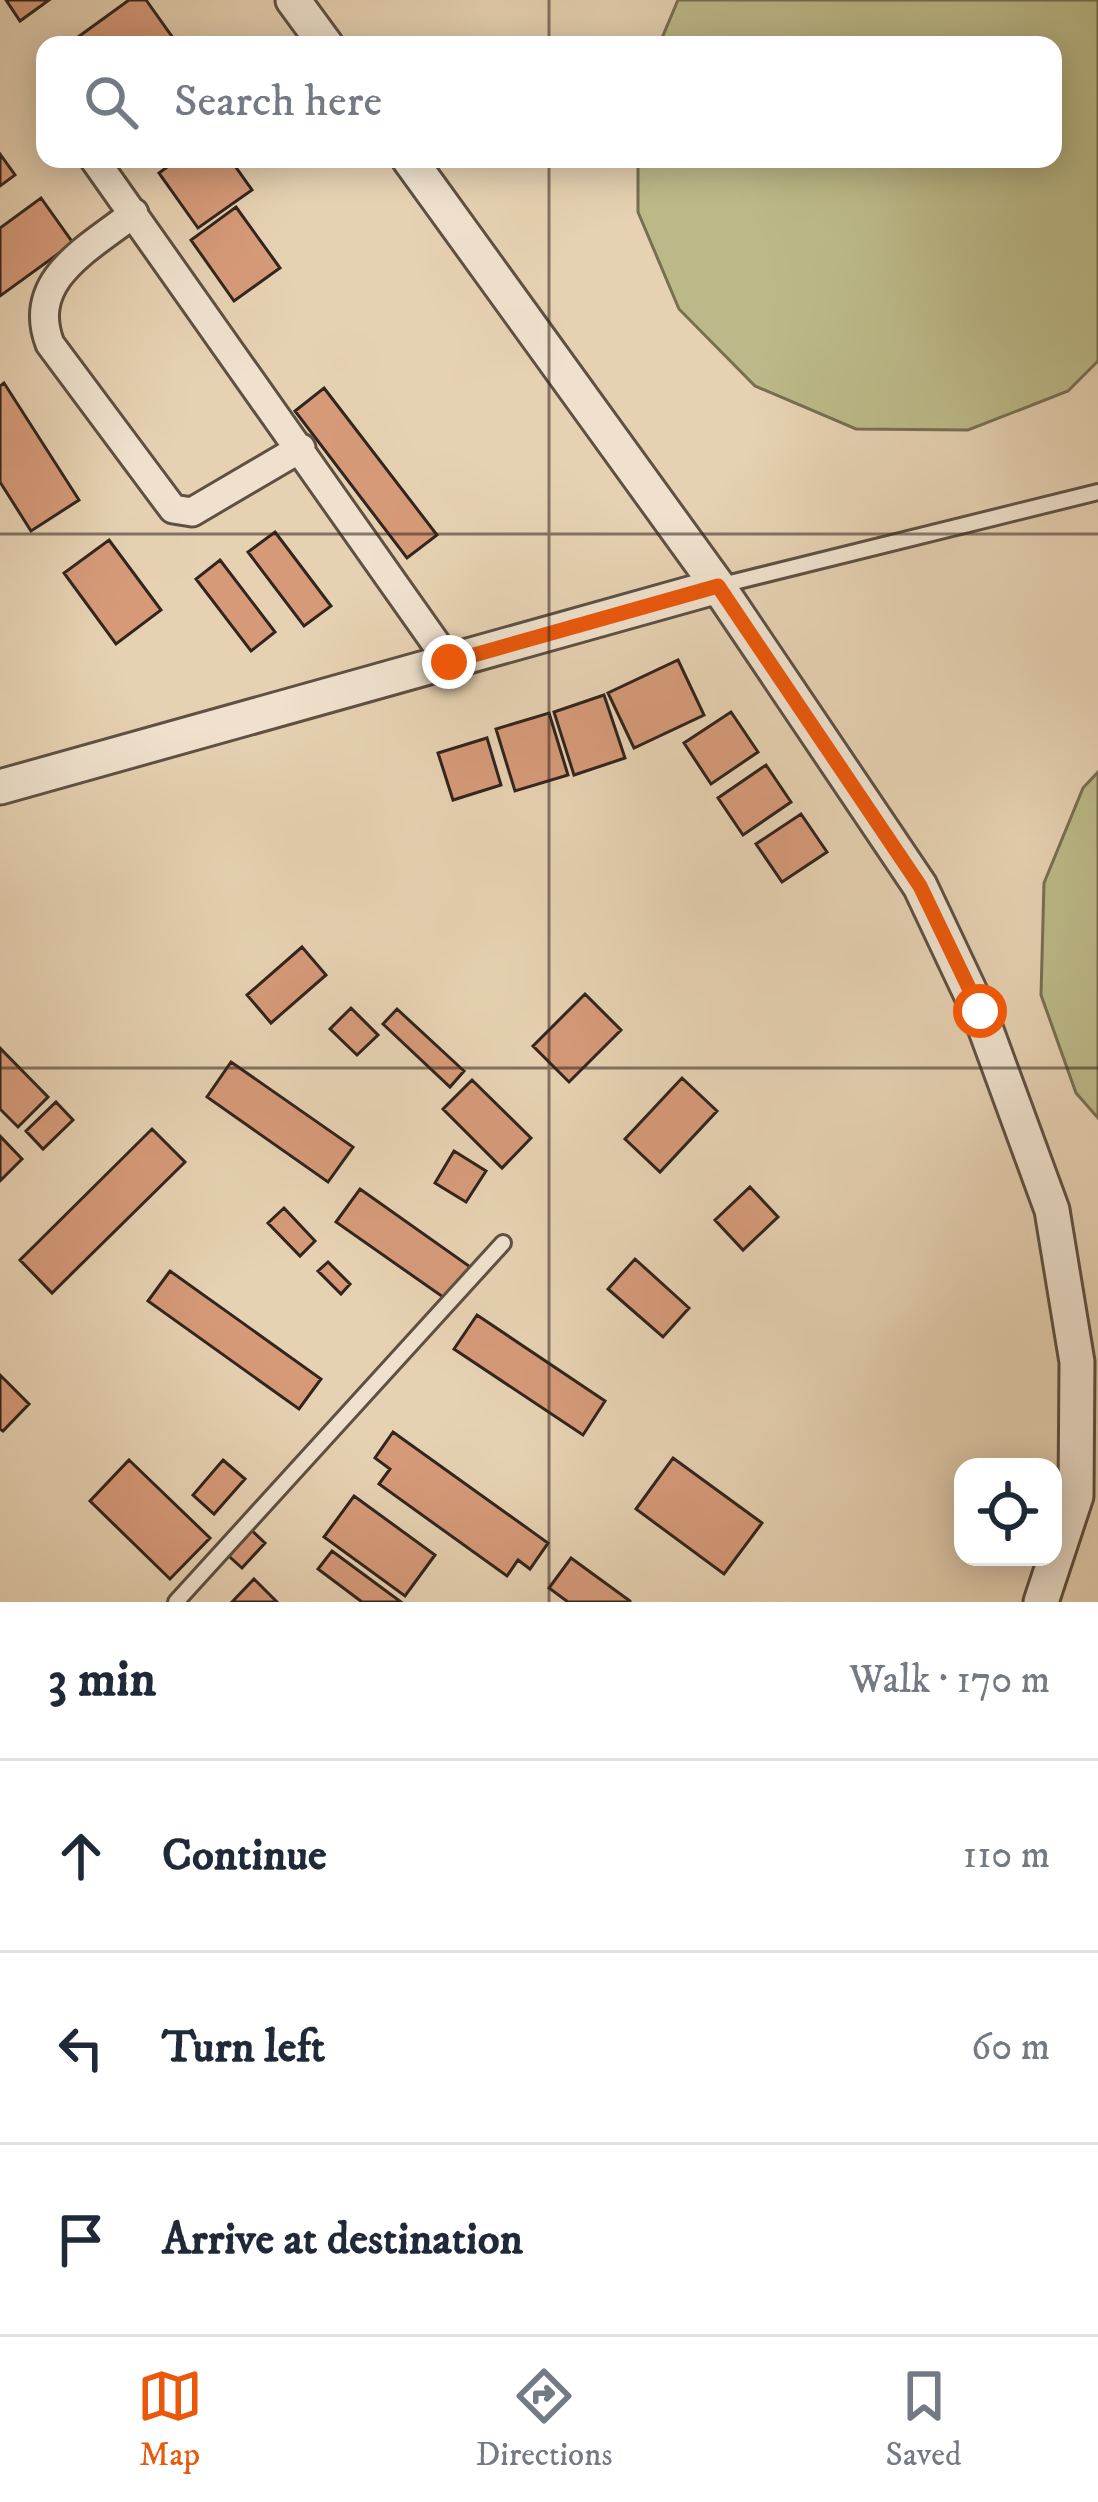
<!DOCTYPE html>
<meta charset="utf-8">
<style>
body{margin:0;font-family:"IM FELL DW Pica",serif;background:#f2f2f3;color:#1f2937}
.controls{position:absolute;right:36px;bottom:36px;display:grid;overflow:hidden;border-radius:24px;box-shadow:0 6px 30px #0003}
.controls button{width:108px;height:108px;display:grid;place-items:center;padding:0;border:0;border-bottom:3px solid #e0e1e3;background:#fff;color:#1f2937;font:60px sans-serif}
.stop{position:absolute;width:36px;height:36px;margin:-27px;border:9px solid #ea580c;border-radius:50%;background:#fff}
.stop.end{background:#ea580c;border-color:#fff;box-shadow:0 3px 12px #0008}
.list{margin:0;padding:0;list-style:none}
h2{display:flex;justify-content:space-between;align-items:center;height:156px;margin:0;padding:0 48px;font-size:51px}
h2 small{font-size:39px;font-weight:400;color:#747a83}
.list li{display:grid;grid-template-columns:78px 1fr auto;gap:36px;align-items:center;box-sizing:border-box;height:192px;padding:0 48px;border-top:3px solid #e0e1e3}
.list b{display:block;font-size:45px;white-space:nowrap}
.list em{font-size:39px;font-style:normal;color:#747a83}
.icon{flex:none;width:66px;height:66px;fill:none;stroke:currentColor;stroke-width:2;stroke-linecap:round;stroke-linejoin:round}
.map{position:relative;flex:none;width:1098px;height:1602px;overflow:hidden}
.search{position:absolute;background:#fff;box-shadow:0 6px 30px #0003;left:36px;right:36px;top:36px;height:132px;display:flex;align-items:center;gap:30px;box-sizing:border-box;padding:0 42px;border-radius:24px;color:#747a83;font-size:45px}
.sheet{height:732px;background:#fff}
nav{display:flex;justify-content:space-around;align-items:center;box-sizing:border-box;height:168px;border-top:3px solid #e0e1e3;background:#fff;font-size:33px;color:#747a83}
nav a{display:grid;justify-items:center;gap:6px}
nav .on{color:#ea580c}
.map>svg:first-child{display:block}
.green{fill:#bcb988;stroke:#766f52;stroke-width:3}
.building{fill:#d69a79;stroke:#31251d;stroke-width:3}
.lines{fill:none;stroke-linecap:round;stroke-linejoin:round}
.service-casing{stroke:#5e5042;stroke-width:20}
.minor-casing{stroke:#5e5042;stroke-width:33}
.tertiary-casing{stroke:#5e5042;stroke-width:39}
.service{stroke:#efe1cd;stroke-width:14}
.minor{stroke:#efe1cd;stroke-width:27}
.tertiary{stroke:#efe1cd;stroke-width:33}
.route{stroke:#ea580c;stroke-width:15}
.grid{fill:none;stroke:#31251d;stroke-width:3;stroke-opacity:0.55}
</style>
<div class="map">
<svg width="1098" height="1602" viewBox="0 0 1098 1602">
<rect width="100%" height="100%" fill="#e6d1b2"/>
<filter id="stains"><feTurbulence type="fractalNoise" baseFrequency=".00167" numOctaves="4"/><feColorMatrix values="0 0 0 0 .2 0 0 0 0 .09 0 0 0 0 .02 0 0 0 .5 -.17"/></filter>
<radialGradient id="worn" r=".72"><stop offset=".6" stop-color="#630" stop-opacity="0"/><stop offset="1" stop-color="#630" stop-opacity=".3"/></radialGradient>
<path class="green" d="M678,0H1098V361L1068,391L968,430L856,429L755,386L679,309L638,212V159H1053V45H659Z
M1098,772V1118L1076,1093L1041,995L1044,883L1083,788Z"/>
<path class="building" d="M6,0H49L20,21Z
M129,0H146L178,45H67Z
M0,154L15,175L0,186Z
M178,159H230L252,190L198,228L159,173Z
M41,198L73,243L0,296V228Z
M236,207L280,268L234,301L191,240Z
M4,383L79,500L31,531L0,482V386Z
M324,388L437,535L407,558L295,411Z
M275,532L331,606L304,626L248,552Z
M109,540L161,610L116,644L64,573Z
M220,560L275,632L251,651L196,579Z
M678,660L704,715L634,748L608,693Z
M604,695L625,758L574,775L554,712Z
M731,712L758,752L711,784L684,743Z
M549,713L568,775L515,791L496,729Z
M487,738L501,785L453,800L438,753Z
M766,765L791,802L743,835L718,798Z
M801,814L827,852L782,882L756,844Z
M302,947L326,975L271,1023L247,995Z
M585,994L621,1030L569,1082L533,1046Z
M351,1008L378,1035L357,1055L330,1029Z
M397,1009L464,1071L450,1087L383,1024Z
M0,1048L48,1097L18,1127L0,1109Z
M231,1062L353,1147L328,1182L207,1097Z
M682,1078L717,1111L660,1172L625,1139Z
M472,1080L531,1138L502,1168L443,1109Z
M56,1102L73,1120L43,1149L26,1131Z
M152,1129L185,1162L52,1293L20,1260Z
M0,1136L22,1159L0,1181Z
M454,1151L486,1171L466,1202L435,1183Z
M750,1187L778,1217L743,1250L715,1220Z
M360,1189L476,1271L453,1304L336,1222Z
M284,1208L315,1241L300,1256L268,1223Z
M635,1259L689,1308L663,1337L608,1289Z
M328,1262L350,1284L341,1294L318,1271Z
M170,1271L321,1379L299,1409L148,1301Z
M477,1315L605,1401L583,1435L454,1349Z
M0,1375L29,1404L3,1431L0,1429Z
M393,1432L548,1543L530,1569L518,1560L507,1576L379,1484L390,1469L375,1458Z
M673,1458L762,1523L724,1574L636,1509Z
M129,1460L210,1538L170,1579L90,1501Z
M223,1460L245,1479L214,1514L193,1495Z
M354,1496L435,1555L405,1596L324,1537Z
M246,1525L265,1543L242,1568L222,1550Z
M332,1551L401,1602H362L318,1569Z
M571,1558L630,1601V1602H568L549,1588Z
M254,1579L277,1602H232Z"/>
<g class="lines">
<defs>
<path id="service" d="M718,586L1098,492
M176,1602L503,1243"/>
<path id="minor" d="M94,159L449,662
M134,213C90,248 25,279 50,344L173,509L192,512L301,448"/>
<path id="tertiary" d="M293,0L326,45
M409,159L718,586L920,886L979,1011L1052,1210L1077,1362L1076,1496L1041,1602
M0,787L718,586"/>
</defs>
<use href="#service" class="service-casing"/>
<use href="#minor" class="minor-casing"/>
<use href="#tertiary" class="tertiary-casing"/>
<use href="#service" class="service"/>
<use href="#minor" class="minor"/>
<use href="#tertiary" class="tertiary"/>
</g>
<g class="lines">
<path class="route" d="M449,662L718,586L920,886L980,1011"/>
</g>
<path class="grid" d="M549,0V45M549,159V1602M0,534H1098M0,1068H1098"/>
<rect width="100%" height="100%" filter="url(#stains)"/>
<rect width="100%" height="100%" fill="url(#worn)"/>
</svg>
<div class="controls">
<button><svg class="icon" aria-label="locate" viewBox="0 0 24 24"><circle cx="12" cy="12" r="6"/><path d="M12 2v4M12 18v4M2 12h4M18 12h4"/></svg></button>
</div>
<div class="stop" style="left:980px;top:1011px"></div>
<div class="stop end" style="left:449px;top:662px"></div>
<div class="search"><svg class="icon" aria-label="search" viewBox="0 0 24 24"><circle cx="10" cy="10" r="6"/><path d="M15 15l6 6"/></svg>Search here</div>
</div>
<section class="sheet">
<h2>3 min<small>Walk · 170 m</small></h2>
<ul class="list">
<li><svg class="icon" aria-label="ahead" viewBox="0 0 24 24"><path d="M12 20V5M6 11l6-6 6 6"/></svg><div><b>Continue</b></div><em>110 m</em></li>
<li><svg class="icon" aria-label="left" viewBox="0 0 24 24"><path d="M17 20v-9H6M10 6l-5 5 5 5"/></svg><div><b>Turn left</b></div><em>60 m</em></li>
<li><svg class="icon" aria-label="arrive" viewBox="0 0 24 24"><path d="M6 21V4h12l-3 4 3 4H6"/></svg><div><b>Arrive at destination</b></div></li>
</ul>
</section>
<nav>
<a class="on"><svg class="icon" aria-label="map" viewBox="0 0 24 24"><path d="M3 6l6-2 6 2 6-2v14l-6 2-6-2-6 2zM9 4v14M15 6v14"/></svg>Map</a>
<a><svg class="icon" aria-label="directions" viewBox="0 0 24 24"><path d="M12 3l9 9-9 9-9-9zM9 14v-3h6M13 9l2 2-2 2"/></svg>Directions</a>
<a><svg class="icon" aria-label="saved" viewBox="0 0 24 24"><path d="M7 4h10v16l-5-4-5 4z"/></svg>Saved</a>
</nav>
